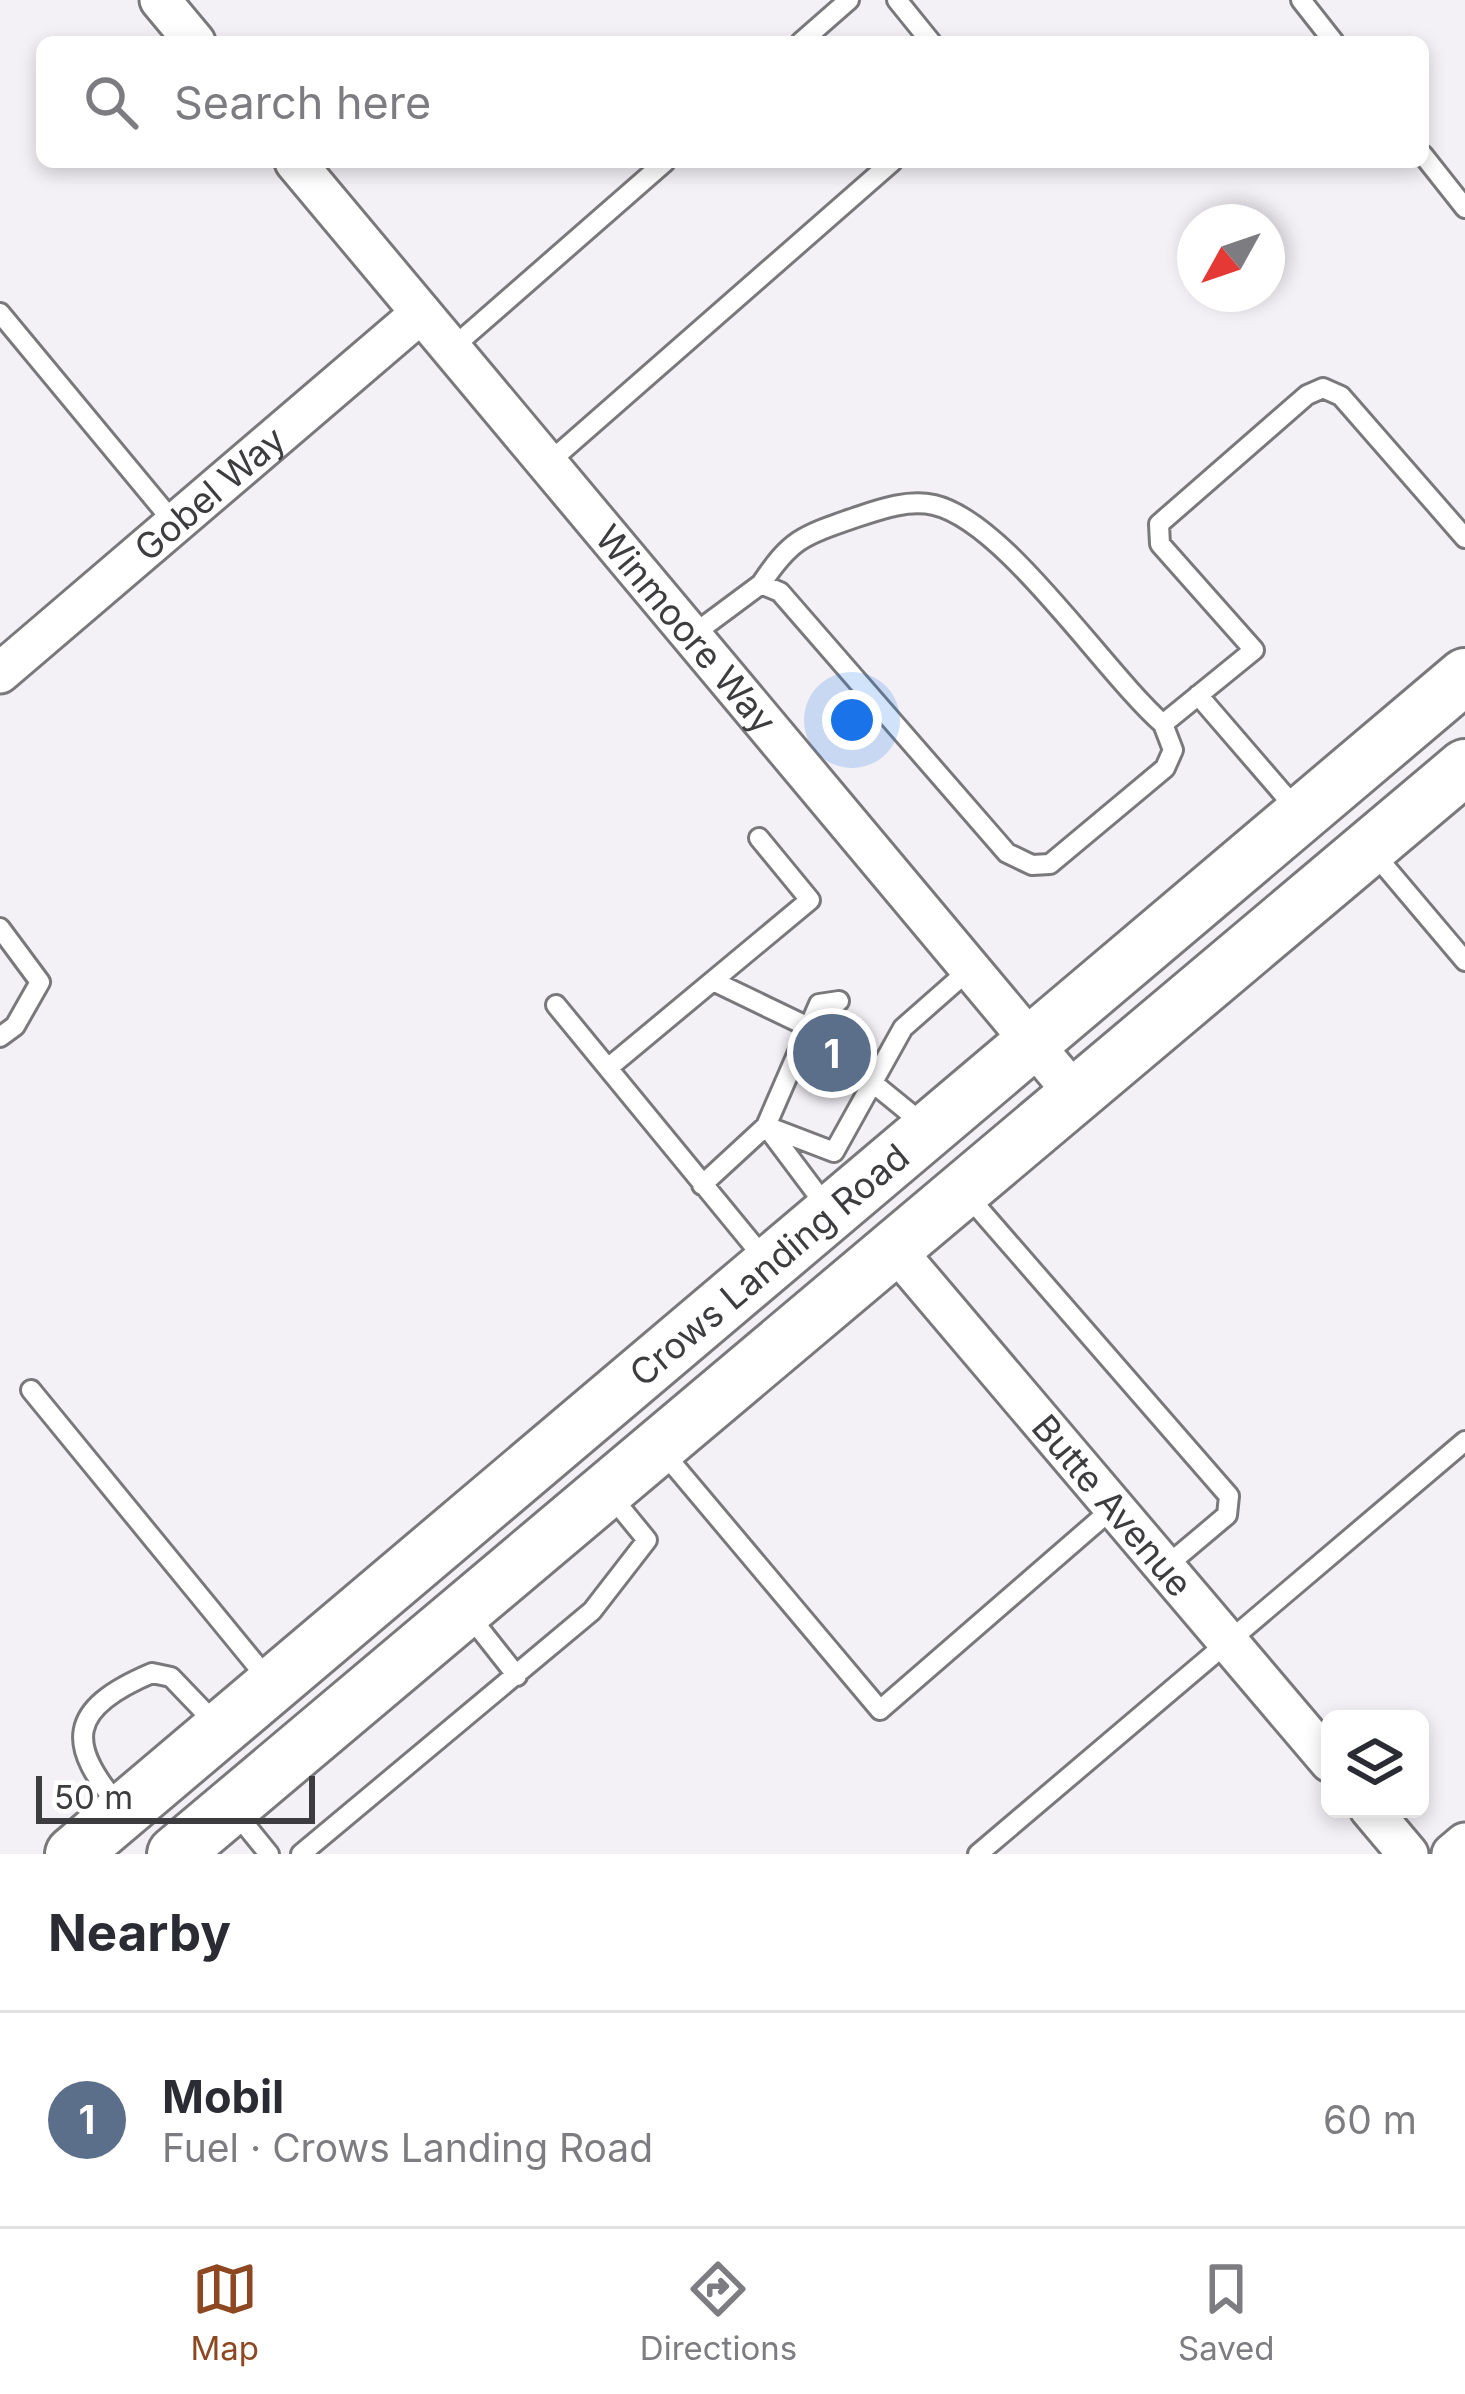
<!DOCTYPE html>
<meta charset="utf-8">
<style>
body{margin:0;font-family:Inter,sans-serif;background:#f7f7f7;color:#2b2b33}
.controls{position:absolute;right:36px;bottom:36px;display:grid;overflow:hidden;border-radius:18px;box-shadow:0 6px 18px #0003}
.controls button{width:108px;height:108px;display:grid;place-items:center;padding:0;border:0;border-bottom:3px solid #e1e1e2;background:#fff;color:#2b2b33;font:60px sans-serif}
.compass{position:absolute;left:1177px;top:204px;width:108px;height:108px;border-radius:50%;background:#fff;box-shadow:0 6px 18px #0003;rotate:230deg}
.scale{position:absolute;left:36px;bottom:30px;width:279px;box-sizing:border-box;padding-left:12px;border:6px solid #3d3c3e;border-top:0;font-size:33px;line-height:42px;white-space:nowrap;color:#3d3c3e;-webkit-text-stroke:9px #fff;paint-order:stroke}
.you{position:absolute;left:852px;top:720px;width:42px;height:42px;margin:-30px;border:9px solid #fff;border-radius:50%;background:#1a73e8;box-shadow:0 0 0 18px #1a73e833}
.badge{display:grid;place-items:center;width:78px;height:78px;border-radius:50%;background:#8e4821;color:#fff;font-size:39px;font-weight:700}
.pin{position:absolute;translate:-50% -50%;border:6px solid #fff;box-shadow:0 3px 12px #0006}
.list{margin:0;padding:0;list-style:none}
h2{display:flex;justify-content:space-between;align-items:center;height:156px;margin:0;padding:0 48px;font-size:51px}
h2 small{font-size:39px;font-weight:400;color:#7c7c81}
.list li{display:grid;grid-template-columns:78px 1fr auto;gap:36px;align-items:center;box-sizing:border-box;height:216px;padding:0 48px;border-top:3px solid #e1e1e2}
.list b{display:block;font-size:45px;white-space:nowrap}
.list p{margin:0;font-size:39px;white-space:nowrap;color:#7c7c81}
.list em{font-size:39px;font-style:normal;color:#7c7c81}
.icon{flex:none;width:66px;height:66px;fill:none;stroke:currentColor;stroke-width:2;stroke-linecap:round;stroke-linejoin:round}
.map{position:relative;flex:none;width:1465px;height:1854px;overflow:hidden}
.search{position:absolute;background:#fff;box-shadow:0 6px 18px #0003;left:36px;right:36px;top:36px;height:132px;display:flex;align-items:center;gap:30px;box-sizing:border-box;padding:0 42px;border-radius:18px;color:#7c7c81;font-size:45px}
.sheet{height:372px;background:#fff}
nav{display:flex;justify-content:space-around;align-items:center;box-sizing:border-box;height:168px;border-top:3px solid #e1e1e2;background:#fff;font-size:33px;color:#7c7c81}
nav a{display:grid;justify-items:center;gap:6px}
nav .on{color:#8e4821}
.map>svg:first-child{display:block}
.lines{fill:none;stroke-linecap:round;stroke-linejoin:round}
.service-casing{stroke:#79787b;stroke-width:24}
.minor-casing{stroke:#79787b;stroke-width:45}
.secondary-casing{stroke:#79787b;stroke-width:60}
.service{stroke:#fff;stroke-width:18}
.minor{stroke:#fff;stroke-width:39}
.secondary{stroke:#fff;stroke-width:54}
.labels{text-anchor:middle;stroke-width:12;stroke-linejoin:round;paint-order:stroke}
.street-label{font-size:36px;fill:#3d3c3e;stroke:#fff}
</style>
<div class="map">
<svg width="1465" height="1854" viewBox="0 0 1465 1854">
<rect width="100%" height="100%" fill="#f4f1f6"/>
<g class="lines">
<defs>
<path id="service" d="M897,0L931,42
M1301,0L1334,42
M801,42L849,0
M1423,155L1465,208
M0,313L175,524
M451,349L665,162
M547,464L892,162
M761,584C791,539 802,536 854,518C878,510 907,499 934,505C1005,521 1103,671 1163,724
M691,636L761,584L780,592L1007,853L1032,865L1050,864L1165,768L1173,750L1163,724L1254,650L1160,544L1159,524L1307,395L1323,388L1341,396L1465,538
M1198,695L1298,811
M1372,851L1465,961
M0,928L40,982L15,1026L0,1037
M715,982L825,1035
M839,1001L819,1004L766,1126L834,1152L903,1028L970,969
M556,1005L768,1263
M608,1068L810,900L759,838
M873,1083L927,1127
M702,1185L766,1126L826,1206
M967,1195L1229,1496L1227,1515L1164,1568
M31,1390L271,1683
M662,1451L880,1710L1113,1508
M468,1614L517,1676
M122,1809C65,1744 67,1709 152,1673L171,1677L218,1726
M234,1811L269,1854
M301,1854L592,1611L647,1540L611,1496
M978,1854L1465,1441"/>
<g id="minor">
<path d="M160,0L195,42"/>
<path id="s1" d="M295,162L1075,1094"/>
<path id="s2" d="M0,673L421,313"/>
<path id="s3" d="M893,1247L1330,1762"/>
<path d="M1370,1809L1408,1854"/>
<path d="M1452,1854L1465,1843"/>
</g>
<g id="secondary">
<path id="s4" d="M73,1854L1465,676"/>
<path d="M175,1854L1465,767"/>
</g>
</defs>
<use href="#service" class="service-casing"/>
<use href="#minor" class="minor-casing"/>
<use href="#secondary" class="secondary-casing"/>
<use href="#service" class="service"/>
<use href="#minor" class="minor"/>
<use href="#secondary" class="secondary"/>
</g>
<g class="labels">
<g class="street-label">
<text dy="13" stroke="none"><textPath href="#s2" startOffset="276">Gobel Way</textPath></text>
<text dy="13" stroke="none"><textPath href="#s1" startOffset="609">Winmoore Way</textPath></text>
<text dy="13" stroke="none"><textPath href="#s4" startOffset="912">Crows Landing Road</textPath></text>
<text dy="13" stroke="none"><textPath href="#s3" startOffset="339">Butte Avenue</textPath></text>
</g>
</g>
</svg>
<div class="controls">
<button><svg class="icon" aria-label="layers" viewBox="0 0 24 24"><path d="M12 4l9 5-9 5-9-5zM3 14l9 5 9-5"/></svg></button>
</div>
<svg class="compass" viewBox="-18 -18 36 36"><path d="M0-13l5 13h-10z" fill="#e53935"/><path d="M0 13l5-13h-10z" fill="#7c7c81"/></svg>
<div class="scale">50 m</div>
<div class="you"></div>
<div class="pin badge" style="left:832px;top:1053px;background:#5c6f8a">1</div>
<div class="search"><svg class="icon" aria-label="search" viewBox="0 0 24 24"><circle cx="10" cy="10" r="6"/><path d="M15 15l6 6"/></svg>Search here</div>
</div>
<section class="sheet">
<h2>Nearby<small></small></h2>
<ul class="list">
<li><span class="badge" style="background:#5c6f8a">1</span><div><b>Mobil</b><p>Fuel · Crows Landing Road</p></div><em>60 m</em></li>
</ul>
</section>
<nav>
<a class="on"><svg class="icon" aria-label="map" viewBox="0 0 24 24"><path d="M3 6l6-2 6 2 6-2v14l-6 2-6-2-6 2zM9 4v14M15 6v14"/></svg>Map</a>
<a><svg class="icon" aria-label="directions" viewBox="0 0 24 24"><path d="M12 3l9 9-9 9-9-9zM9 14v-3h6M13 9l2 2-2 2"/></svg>Directions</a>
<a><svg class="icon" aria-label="saved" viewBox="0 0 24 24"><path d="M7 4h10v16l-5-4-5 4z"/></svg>Saved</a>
</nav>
